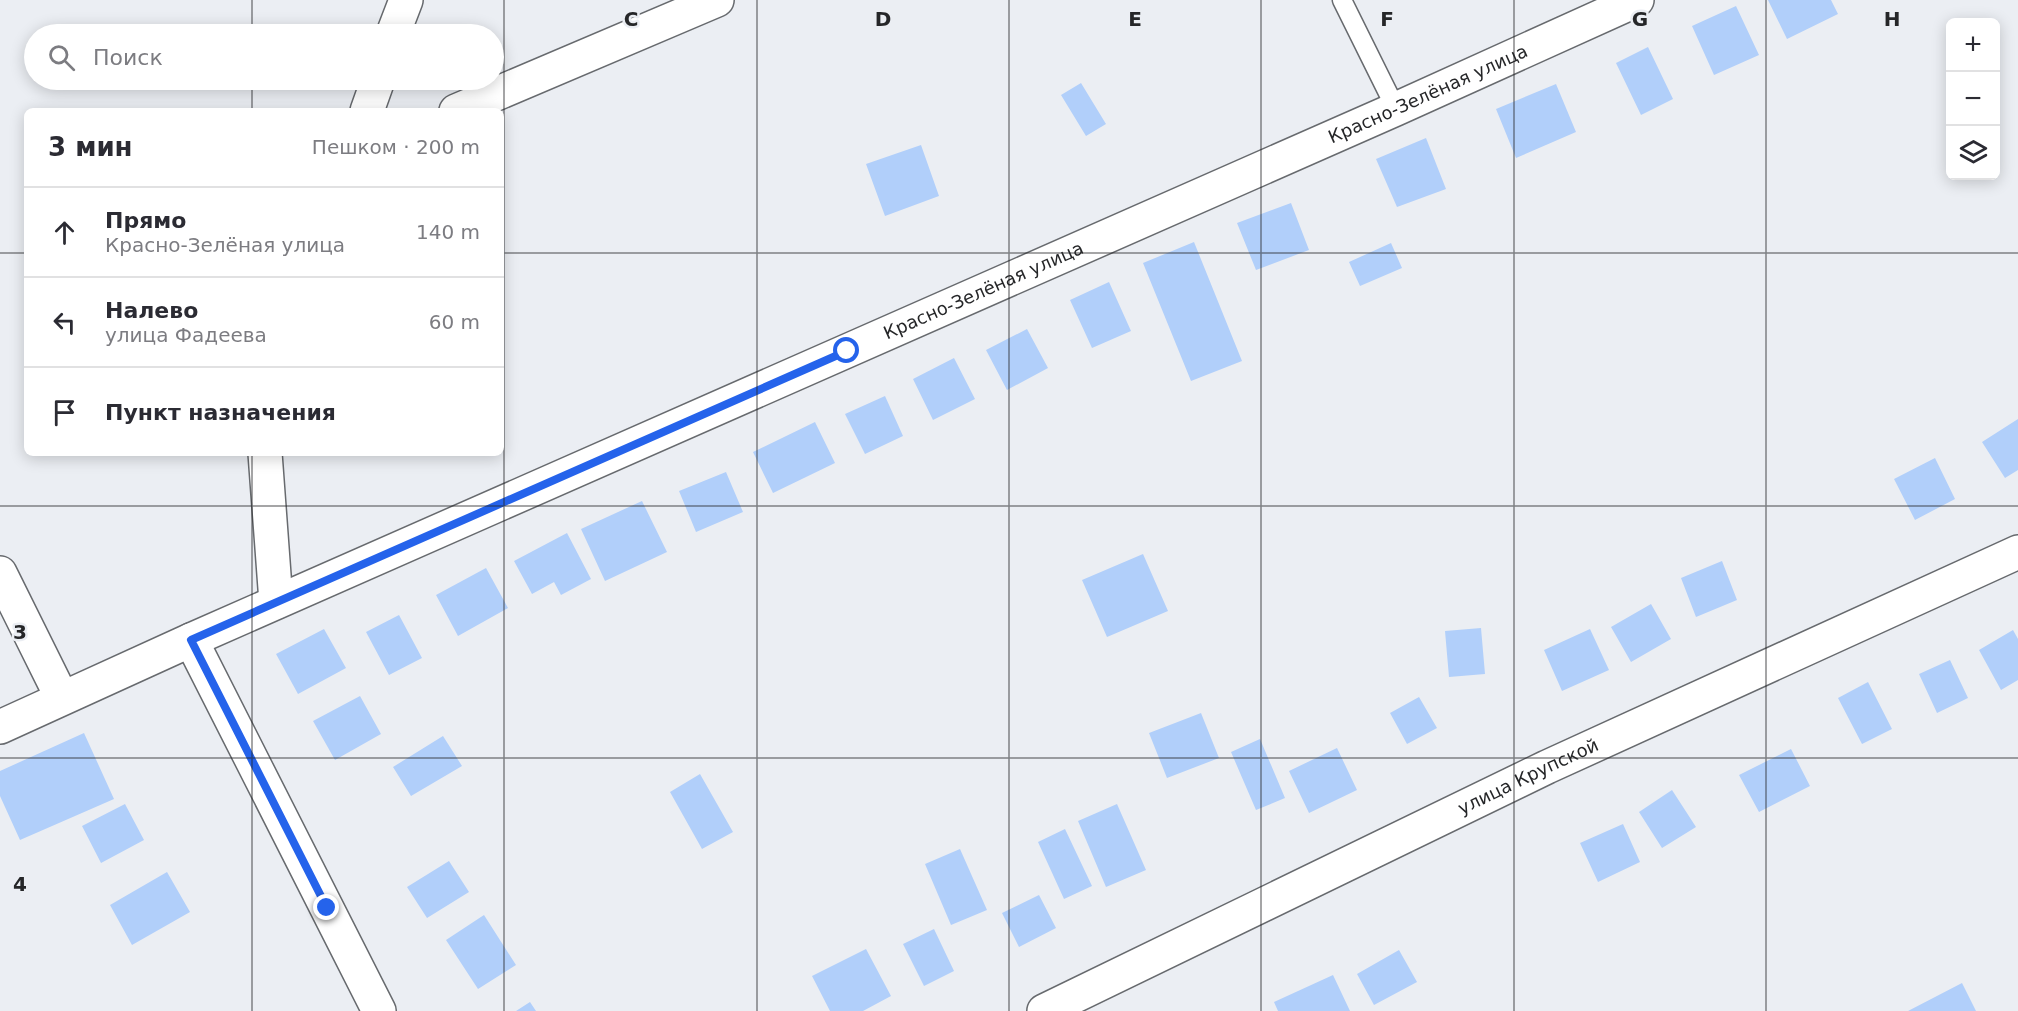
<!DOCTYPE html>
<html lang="ru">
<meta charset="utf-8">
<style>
body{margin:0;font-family:"DejaVu Sans",sans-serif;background:#f7f7f7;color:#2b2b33}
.controls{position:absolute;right:18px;top:18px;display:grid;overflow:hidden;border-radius:9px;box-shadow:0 3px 15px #0003}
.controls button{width:54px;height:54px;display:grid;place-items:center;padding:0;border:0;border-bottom:2px solid #e1e1e2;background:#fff;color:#2b2b33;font:30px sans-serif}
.stop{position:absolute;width:18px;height:18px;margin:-14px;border:4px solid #2563eb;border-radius:50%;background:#fff}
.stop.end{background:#2563eb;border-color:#fff;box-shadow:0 2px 6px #0008}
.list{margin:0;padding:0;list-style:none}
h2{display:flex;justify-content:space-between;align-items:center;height:78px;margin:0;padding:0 24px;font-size:26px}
h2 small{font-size:20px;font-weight:400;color:#7c7c81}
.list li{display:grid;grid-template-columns:39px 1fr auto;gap:18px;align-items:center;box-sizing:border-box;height:90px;padding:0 24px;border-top:2px solid #e1e1e2}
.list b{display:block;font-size:22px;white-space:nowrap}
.list p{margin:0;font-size:20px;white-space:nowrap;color:#7c7c81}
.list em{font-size:20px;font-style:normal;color:#7c7c81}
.icon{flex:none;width:33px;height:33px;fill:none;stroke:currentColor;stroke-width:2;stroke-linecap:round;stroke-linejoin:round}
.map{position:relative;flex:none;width:2018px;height:1011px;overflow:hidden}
.search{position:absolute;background:#fff;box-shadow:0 3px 15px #0003;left:24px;top:24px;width:480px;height:66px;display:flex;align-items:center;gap:15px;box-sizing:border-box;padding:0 21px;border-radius:33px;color:#7c7c81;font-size:22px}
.panel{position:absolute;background:#fff;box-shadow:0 3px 15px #0003;left:24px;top:108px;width:480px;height:348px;border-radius:9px}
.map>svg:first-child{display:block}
.building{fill:#b1cffa}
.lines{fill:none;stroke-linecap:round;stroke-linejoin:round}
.lane-casing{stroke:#676a6e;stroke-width:21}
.street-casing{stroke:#676a6e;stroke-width:36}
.lane{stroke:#fff;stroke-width:18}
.street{stroke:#fff;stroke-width:33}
.route{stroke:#2563eb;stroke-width:8}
.grid{fill:none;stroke:#252628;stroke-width:1.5;stroke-opacity:0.55}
.labels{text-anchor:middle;stroke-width:5;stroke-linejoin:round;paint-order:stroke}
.street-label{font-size:18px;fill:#252628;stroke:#ebeef3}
.grid-label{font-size:20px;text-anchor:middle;font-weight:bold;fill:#252628;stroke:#ebeef3;stroke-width:5;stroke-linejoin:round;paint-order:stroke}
</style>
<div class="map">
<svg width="2018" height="1011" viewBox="0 0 2018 1011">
<rect width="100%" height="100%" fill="#ebeef3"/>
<path class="building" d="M1768,0H1831L1838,14L1787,39Z
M1736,6L1759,55L1714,75L1692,26Z
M1648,47L1673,99L1641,115L1616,63Z
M1081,83L1106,124L1086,136L1061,95Z
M1556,84L1576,132L1516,158L1496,109Z
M1426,138L1446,189L1397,207L1376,159Z
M921,145L939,196L885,216L866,164Z
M1291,203L1309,250L1256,270L1237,223Z
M1194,242L1242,361L1191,381L1143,263Z
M1391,243L1402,268L1360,286L1349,262Z
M1109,282L1131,331L1092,348L1070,300Z
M1027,329L1048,368L1007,390L986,350Z
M954,358L975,399L933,420L913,379Z
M885,396L903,436L865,454L845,414Z
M2018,419V470L2005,478L1982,442Z
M815,422L835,463L773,493L753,452Z
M1935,458L1955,499L1915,520L1894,479Z
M726,472L743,512L696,532L679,491Z
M642,501L667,552L605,581L581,529Z
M567,533L591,579L561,595L554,582L532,594L514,561Z
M1143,554L1168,611L1107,637L1082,580Z
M1722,561L1737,600L1696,617L1681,578Z
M486,568L508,608L458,636L436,595Z
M1651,604L1671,639L1631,662L1611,627Z
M399,615L422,658L389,675L366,632Z
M1481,628L1485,674L1449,677L1445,631Z
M324,629L346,668L298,694L276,654Z
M1590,629L1609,670L1562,691L1544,650Z
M2013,630L2018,639V680L2001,690L1979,650Z
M1950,660L1968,698L1937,713L1919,674Z
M1868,682L1892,729L1862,744L1838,698Z
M360,696L381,734L335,760L313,721Z
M1419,697L1437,728L1407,744L1390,713Z
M1201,713L1219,758L1167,778L1149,733Z
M84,733L114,799L20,840L0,796V771Z
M443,736L462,766L411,796L393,767Z
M1260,739L1285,798L1256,810L1231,752Z
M1337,748L1357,790L1309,813L1289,771Z
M1791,749L1810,786L1759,812L1739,775Z
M700,774L733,832L702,849L670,792Z
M1672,790L1696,827L1662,848L1639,812Z
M125,804L144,840L101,863L82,826Z
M1117,804L1146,870L1106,887L1078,821Z
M1623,824L1640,862L1598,882L1580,843Z
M1065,829L1092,886L1064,899L1038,842Z
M960,849L987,910L951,925L925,864Z
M449,861L469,892L427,918L407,887Z
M167,872L190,912L132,945L110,905Z
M1039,895L1056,928L1019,947L1002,913Z
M484,915L516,965L478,989L446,940Z
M934,929L954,971L924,986L903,944Z
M866,949L891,996L863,1011H830L812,976Z
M1399,950L1417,982L1374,1005L1357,974Z
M1333,975L1350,1011H1278L1274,1002Z
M1962,983L1976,1011H1908Z
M530,1002L536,1011H516Z"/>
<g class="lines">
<defs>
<path id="lane" d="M1342,0L1396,109"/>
<g id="street">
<path d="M393,34L406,0"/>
<path d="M367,111L378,80"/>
<path d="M456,111L717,0"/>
<path d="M265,453L276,602"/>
<path d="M0,573L62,698"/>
<path d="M191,640L379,1011"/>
<path id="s1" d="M0,727L191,640L1396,109L1637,0"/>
<path id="s2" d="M1044,1011L1547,767L2018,552"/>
</g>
</defs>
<use href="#lane" class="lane-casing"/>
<use href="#street" class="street-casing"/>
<use href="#lane" class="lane"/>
<use href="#street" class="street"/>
</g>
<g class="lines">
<path class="route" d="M327,908L191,640L847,351"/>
</g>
<path class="grid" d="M252,0V34M504,0V1011M757,0V1011M1009,0V1011M1261,0V1011M1514,0V1011M1766,0V1011M252,80V111M0,253H27M501,253H2018M252,453V1011M0,506H2018M0,758H2018"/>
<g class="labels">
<g class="street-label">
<text dy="6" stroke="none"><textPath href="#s1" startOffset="1562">Красно-Зелёная улица</textPath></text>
<text dy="6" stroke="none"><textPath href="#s1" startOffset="1076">Красно-Зелёная улица</textPath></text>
<text dy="6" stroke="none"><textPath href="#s2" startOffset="538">улица Крупской</textPath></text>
</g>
</g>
<g class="grid-label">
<text x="631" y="26">C</text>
<text x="883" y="26">D</text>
<text x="1135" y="26">E</text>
<text x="1387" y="26">F</text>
<text x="1640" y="26">G</text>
<text x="1892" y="26">H</text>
<text x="20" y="639">3</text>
<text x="20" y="891">4</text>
</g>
</svg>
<div class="controls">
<button>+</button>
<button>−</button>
<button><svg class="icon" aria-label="layers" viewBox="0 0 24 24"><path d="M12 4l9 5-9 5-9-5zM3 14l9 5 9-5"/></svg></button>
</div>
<div class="stop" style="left:847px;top:351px"></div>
<div class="stop end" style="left:327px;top:908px"></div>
<div class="search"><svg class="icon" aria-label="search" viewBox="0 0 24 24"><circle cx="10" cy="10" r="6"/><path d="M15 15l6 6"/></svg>Поиск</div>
<section class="panel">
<h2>3 мин<small>Пешком · 200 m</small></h2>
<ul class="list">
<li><svg class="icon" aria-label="ahead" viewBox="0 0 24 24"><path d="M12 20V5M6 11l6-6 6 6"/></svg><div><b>Прямо</b><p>Красно-Зелёная улица</p></div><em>140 m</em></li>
<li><svg class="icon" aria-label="left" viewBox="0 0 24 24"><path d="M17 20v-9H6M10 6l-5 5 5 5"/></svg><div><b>Налево</b><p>улица Фадеева</p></div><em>60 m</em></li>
<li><svg class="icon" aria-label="arrive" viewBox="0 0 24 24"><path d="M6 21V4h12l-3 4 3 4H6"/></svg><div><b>Пункт назначения</b></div></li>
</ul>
</section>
</div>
